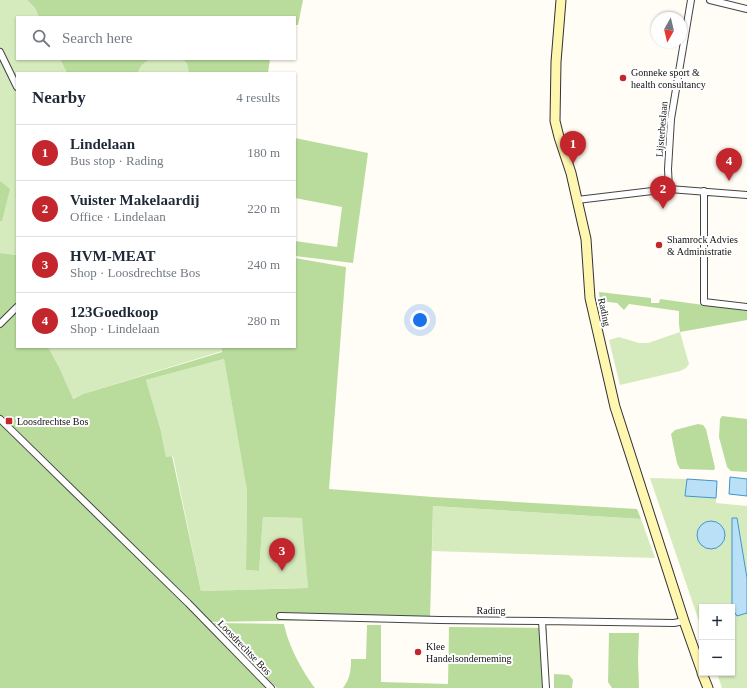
<!DOCTYPE html>
<meta charset="utf-8">
<style>
body{margin:0;font-family:Georgia,serif;background:#f6f6f7;color:#1f2937}
.controls{position:absolute;right:12px;bottom:12px;display:grid;overflow:hidden;border-radius:0px;box-shadow:0 1px 3px #0004}
.controls button{width:36px;height:36px;display:grid;place-items:center;padding:0;border:0;border-bottom:1px solid #e0e1e3;background:#fff;color:#1f2937;font:20px sans-serif}
.compass{position:absolute;left:651px;top:12px;width:36px;height:36px;border-radius:50%;background:#fff;box-shadow:0 1px 3px #0004;rotate:188deg}
.you{position:absolute;left:420px;top:320px;width:14px;height:14px;margin:-10px;border:3px solid #fff;border-radius:50%;background:#1a73e8;box-shadow:0 0 0 6px #1a73e833}
.badge{display:grid;place-items:center;width:26px;height:26px;border-radius:50%;background:#c4262e;color:#fff;font-size:13px;font-weight:700}
.pin{position:absolute;translate:-50% -33px;filter:drop-shadow(0 1px 2px #0008)}
.pin::after{content:'';position:absolute;top:21px;width:14px;height:12px;background:inherit;clip-path:polygon(0 0,100% 0,50% 100%)}
.list{margin:0;padding:0;list-style:none}
h2{display:flex;justify-content:space-between;align-items:center;height:52px;margin:0;padding:0 16px;font-size:17px}
h2 small{font-size:13px;font-weight:400;color:#747a83}
.list li{display:grid;grid-template-columns:26px 1fr auto;gap:12px;align-items:center;box-sizing:border-box;height:56px;padding:0 16px;border-top:1px solid #e0e1e3}
.list b{display:block;font-size:15px;white-space:nowrap}
.list p{margin:0;font-size:13px;white-space:nowrap;color:#747a83}
.list em{font-size:13px;font-style:normal;color:#747a83}
.icon{flex:none;width:22px;height:22px;fill:none;stroke:currentColor;stroke-width:2;stroke-linecap:round;stroke-linejoin:round}
.map{position:relative;flex:none;width:747px;height:688px;overflow:hidden}
.search{position:absolute;background:#fff;box-shadow:0 1px 3px #0004;left:16px;top:16px;width:280px;height:44px;display:flex;align-items:center;gap:10px;box-sizing:border-box;padding:0 14px;border-radius:0px;color:#747a83;font-size:15px}
.panel{position:absolute;background:#fff;box-shadow:0 1px 3px #0004;left:16px;top:72px;width:280px;height:276px;border-radius:0px}
.map>svg:first-child{display:block}
.green{fill:#d5ebbd;fill-rule:evenodd}
.forest{fill:#b9dc9c;fill-rule:evenodd}
.water{fill:#b9e0f7;stroke:#3f96cf}
.lines{fill:none;stroke-linecap:round;stroke-linejoin:round}
.minor-casing{stroke:#444;stroke-width:8}
.secondary-casing{stroke:#333;stroke-width:11}
.minor{stroke:#fff;stroke-width:6}
.secondary{stroke:#fff6b0;stroke-width:9}
.poi-dot{fill:#c4262e;stroke:#fff;stroke-width:1.5}
.labels{text-anchor:middle;stroke-width:4;stroke-linejoin:round;paint-order:stroke}
.poi-label{font-size:10px;fill:#111;stroke:#fff;text-anchor:start}
.street-label{font-size:10px;fill:#111;stroke:#fff}
</style>
<div class="map">
<svg width="747" height="688" viewBox="0 0 747 688">
<rect width="100%" height="100%" fill="#fffdf5"/>
<path class="green" d="M0,0H27L35,8L39,17H17V59H60L67,73H17V255L0,253Z
M151,59H183L187,64L189,73H138C140,66 144,62 151,59Z
M680,332L689,364L686,368L680,371L620,385L609,340L619,337L639,343H648Z
M48,347H221L222,351L83,394L72,399L59,367Z
M224,359L247,491L246,570L259,571L263,517L303,518L308,588L201,591L173,456L166,457L161,431L146,380Z
M650,478L687,479L685,496L716,498V503L747,506V578L736,518L733,521L732,525V605L742,615L747,613V688H722L717,673H732V607H702V630ZM710,521L720,524L725,533L722,543L716,548L698,540L697,533L706,522Z
M433,506L641,519L655,558L432,551Z"/>
<path class="forest" d="M27,0H303L298,25H295V17H39L35,8Z
M60,59H151C144,62 140,66 138,73H67Z
M183,59H270L268,73H189L187,64Z
M295,138L368,153L353,263L295,256V241L337,247L342,207L295,198Z
M0,181L10,189L2,221H0Z
M0,253L17,255V347H48L59,367L73,399L83,394L222,352L221,347H295V258L346,267L329,489L433,497L637,509L641,519L433,506L430,619L205,622L266,688H0ZM224,359L247,491L246,570L259,571L263,517L302,518L308,588L201,591L172,456L166,457L161,431L146,380Z
M599,292L651,298V303H659L660,299L747,311V320L680,332L679,324V311L629,304L624,310L617,303L600,301Z
M722,416L747,419V472L731,471L727,467L719,437L720,419Z
M698,424L703,425L706,429L715,468L714,470L680,469L677,463L671,434L675,430Z
M213,623L284,624C288,645 302,671 315,688H277Z
M367,625H381V682L448,684L449,627L547,628V688H343C350,679 351,670 351,659H366Z
M609,633H639L638,660L639,688H612L608,682Z
M554,674L569,675L573,680L572,688H554Z"/>
<path class="water" d="M730,477L747,479V496L729,494Z
M687,479L717,481L716,498L685,496Z
M732,518H737L747,578V613L737,616L733,610L732,605Z
M697 535a14 14 0 1 1 28 0a14 14 0 1 1-28 0Z"/>
<g class="lines">
<defs>
<path id="minor" d="M710,0L747,9
M0,52L17,87
M669,189L668,169L671,119L691,0
M704,191V302L747,307
M577,200L669,189L747,195
M0,324L17,307
M0,419L188,603L271,688
M280,616L440,620L542,621L546,688
M542,621L674,623L684,621"/>
<path id="secondary" d="M561,0L556,62L555,121L559,137L571,173L586,239L590,298L615,407L684,621L702,672
M702,673L708,688"/>
</defs>
<use href="#minor" class="minor-casing"/>
<use href="#secondary" class="secondary-casing"/>
<use href="#minor" class="minor"/>
<use href="#secondary" class="secondary"/>
</g>
<g class="poi-dot">
<circle cx="623" cy="78" r="4"/>
<circle cx="659" cy="245" r="4"/>
<rect x="5" y="417" width="8" height="8" rx="2"/>
<circle cx="418" cy="652" r="4"/>
</g>
<g class="labels">
<g class="poi-label">
<text x="631" y="76">Gonneke sport &amp;<tspan x="631" dy="12">health consultancy</tspan></text>
<text x="667" y="243">Shamrock Advies<tspan x="667" dy="12">&amp; Administratie</tspan></text>
<text x="17" y="425">Loosdrechtse Bos</text>
<text x="426" y="650">Klee<tspan x="426" dy="12">Handelsonderneming</tspan></text>
</g>
<g class="street-label">
<text transform="translate(661 129) rotate(-85)" y="4">Lijsterbeslaan</text>
<text transform="translate(605 312) rotate(78)" y="4">Rading</text>
<text x="491" y="614">Rading</text>
<text transform="translate(245 647) rotate(46)" y="4">Loosdrechtse Bos</text>
</g>
</g>
</svg>
<div class="controls">
<button>+</button>
<button>−</button>
</div>
<svg class="compass" viewBox="-18 -18 36 36"><path d="M0-13l5 13h-10z" fill="#e53935"/><path d="M0 13l5-13h-10z" fill="#747a83"/></svg>
<div class="you"></div>
<div class="pin badge" style="left:573px;top:164px">1</div>
<div class="pin badge" style="left:663px;top:209px">2</div>
<div class="pin badge" style="left:282px;top:571px">3</div>
<div class="pin badge" style="left:729px;top:181px">4</div>
<div class="search"><svg class="icon" aria-label="search" viewBox="0 0 24 24"><circle cx="10" cy="10" r="6"/><path d="M15 15l6 6"/></svg>Search here</div>
<section class="panel">
<h2>Nearby<small>4 results</small></h2>
<ul class="list">
<li><span class="badge">1</span><div><b>Lindelaan</b><p>Bus stop · Rading</p></div><em>180 m</em></li>
<li><span class="badge">2</span><div><b>Vuister Makelaardij</b><p>Office · Lindelaan</p></div><em>220 m</em></li>
<li><span class="badge">3</span><div><b>HVM-MEAT</b><p>Shop · Loosdrechtse Bos</p></div><em>240 m</em></li>
<li><span class="badge">4</span><div><b>123Goedkoop</b><p>Shop · Lindelaan</p></div><em>280 m</em></li>
</ul>
</section>
</div>
